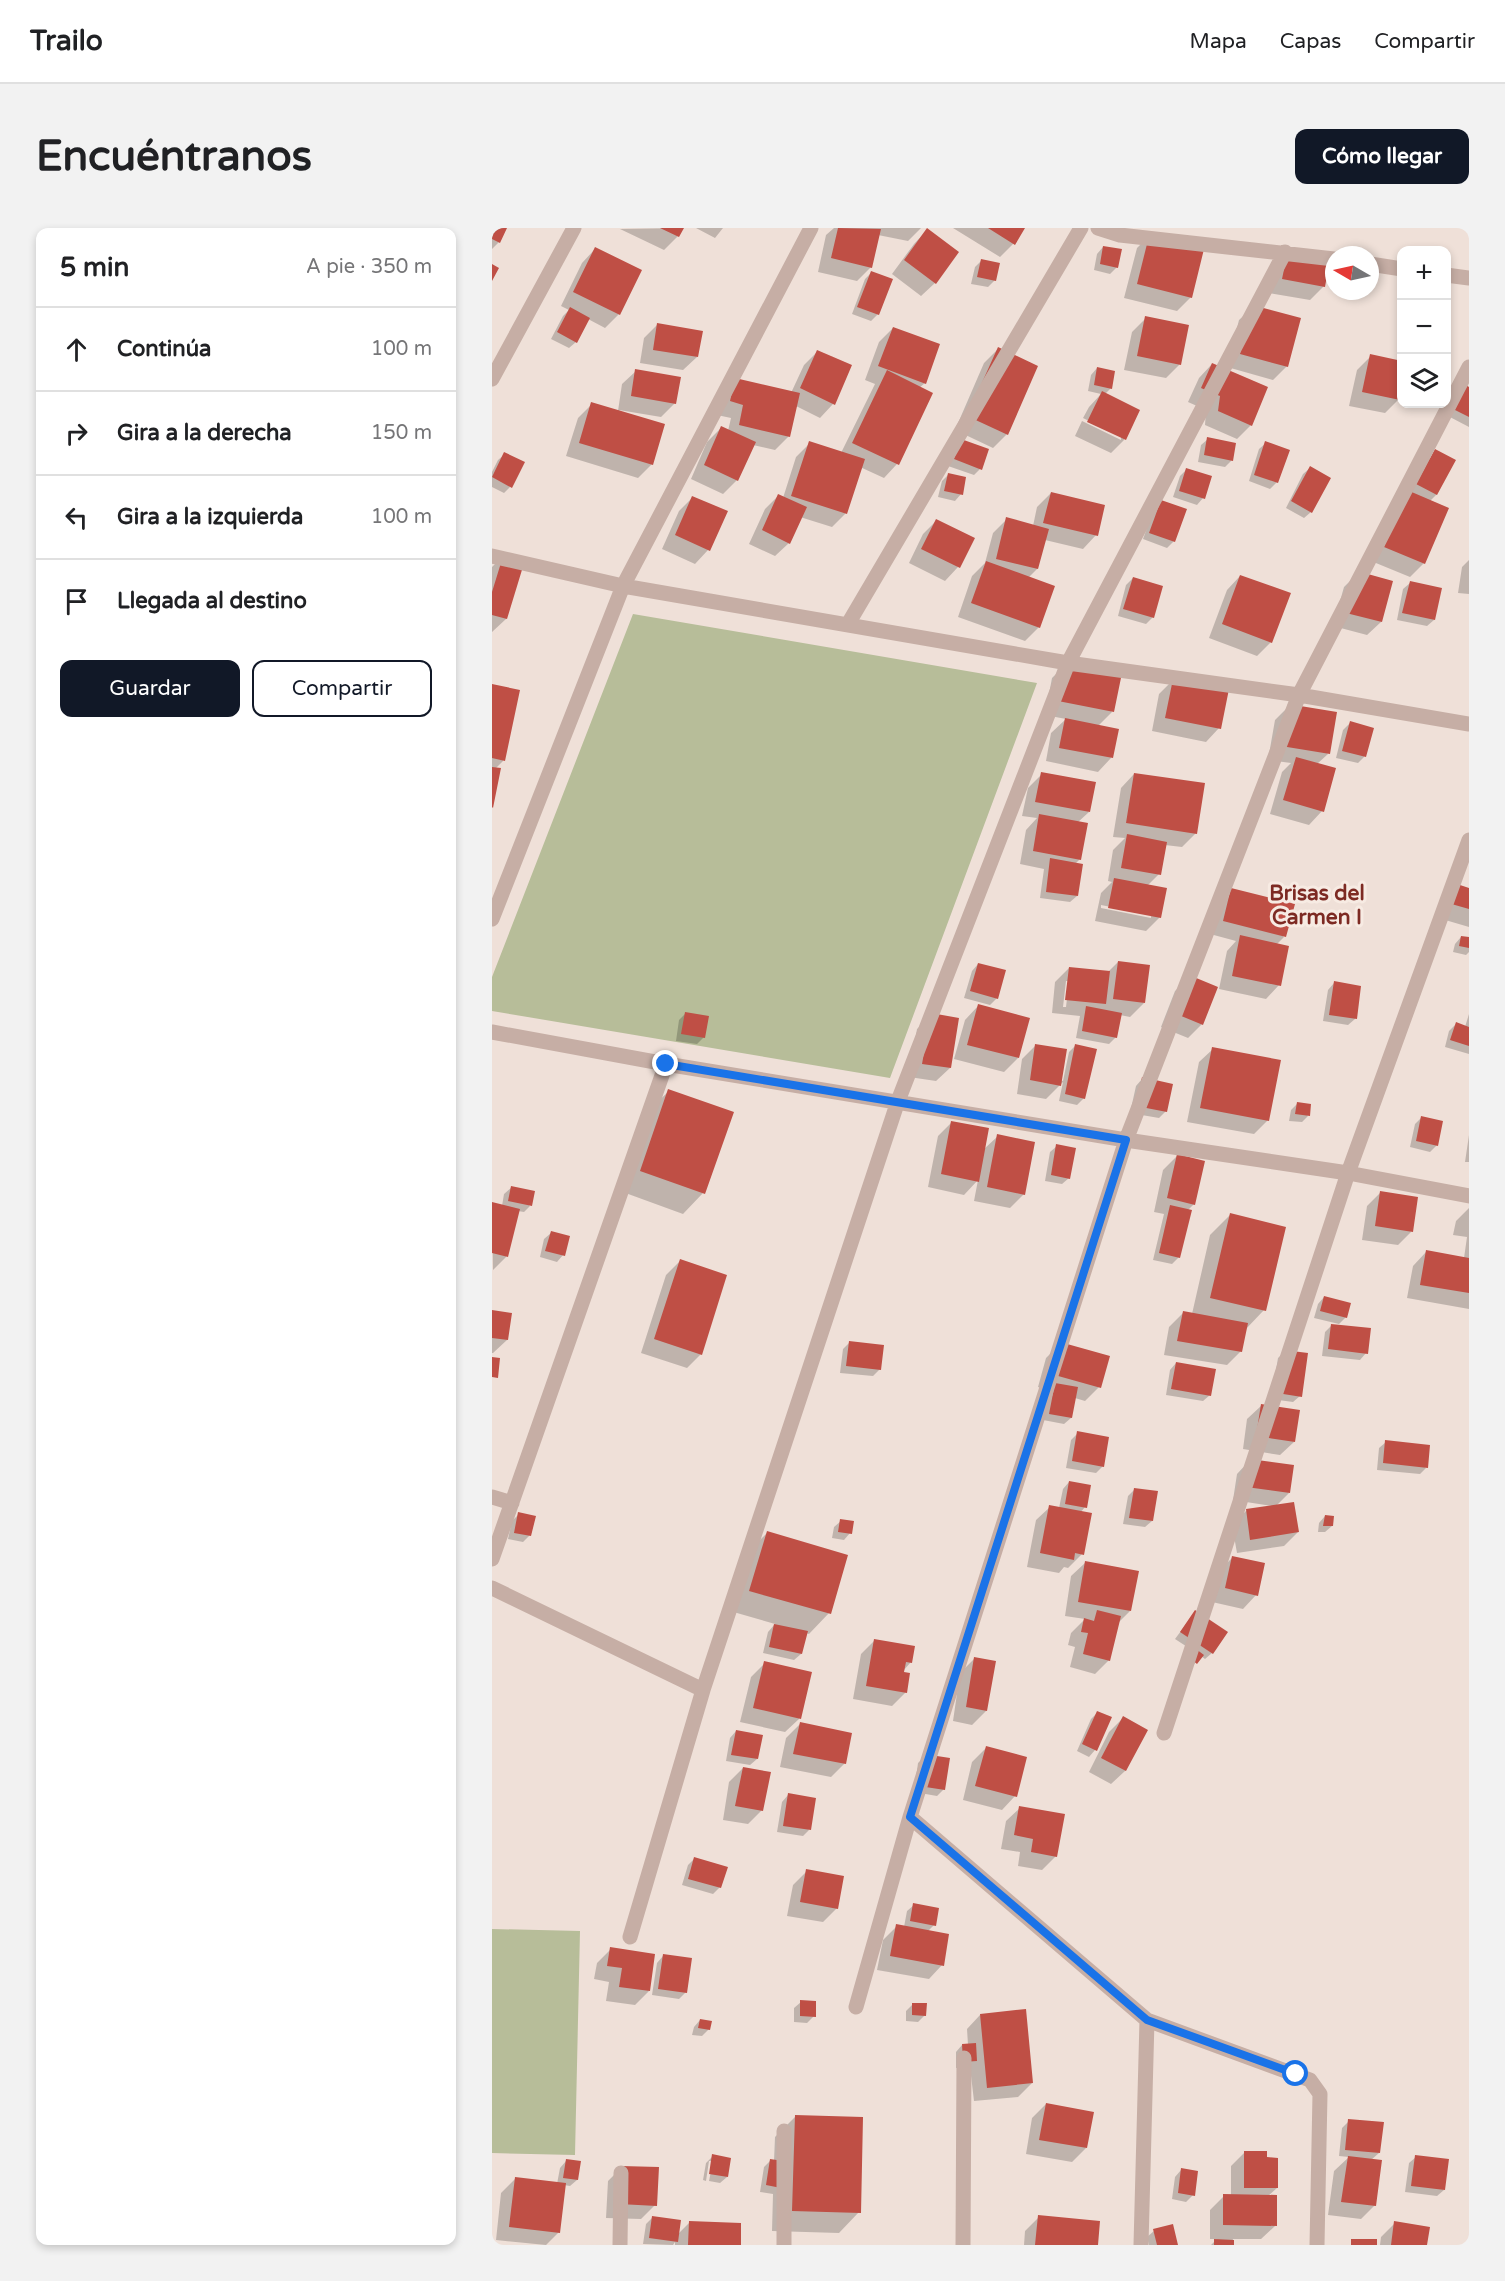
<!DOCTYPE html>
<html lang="es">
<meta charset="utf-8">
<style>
body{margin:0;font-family:"Varela Round",sans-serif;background:#f2f2f2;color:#202124}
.controls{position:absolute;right:18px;top:18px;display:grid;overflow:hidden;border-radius:12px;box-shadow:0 3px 9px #0003}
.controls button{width:54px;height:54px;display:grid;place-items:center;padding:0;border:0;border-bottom:2px solid #e0e0e0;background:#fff;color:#202124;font:30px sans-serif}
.compass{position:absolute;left:833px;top:18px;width:54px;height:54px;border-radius:50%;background:#fff;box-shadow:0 3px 9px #0003;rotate:279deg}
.stop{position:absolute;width:18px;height:18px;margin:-14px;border:4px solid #1a73e8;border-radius:50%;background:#fff}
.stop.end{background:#1a73e8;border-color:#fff;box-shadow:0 2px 6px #0008}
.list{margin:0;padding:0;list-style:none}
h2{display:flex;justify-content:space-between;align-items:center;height:78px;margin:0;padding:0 24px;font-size:26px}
h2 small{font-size:20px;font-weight:400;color:#757577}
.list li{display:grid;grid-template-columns:39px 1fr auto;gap:18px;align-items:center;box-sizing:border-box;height:84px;padding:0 24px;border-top:2px solid #e0e0e0}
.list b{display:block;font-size:22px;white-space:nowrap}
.list em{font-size:20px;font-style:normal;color:#757577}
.actions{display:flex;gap:12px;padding:18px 24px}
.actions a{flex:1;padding:14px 0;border:2px solid #111827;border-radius:12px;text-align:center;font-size:21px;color:#111827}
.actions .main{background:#111827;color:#fff}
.icon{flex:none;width:33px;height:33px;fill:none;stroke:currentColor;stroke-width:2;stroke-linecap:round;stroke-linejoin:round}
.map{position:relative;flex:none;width:977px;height:2017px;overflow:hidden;border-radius:12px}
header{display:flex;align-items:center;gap:36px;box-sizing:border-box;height:84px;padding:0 30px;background:#fff;border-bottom:2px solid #e0e0e0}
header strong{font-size:28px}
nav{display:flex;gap:33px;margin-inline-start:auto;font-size:21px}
.intro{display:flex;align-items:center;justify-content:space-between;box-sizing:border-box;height:144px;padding:0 36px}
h1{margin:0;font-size:42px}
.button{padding:15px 27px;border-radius:12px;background:#111827;color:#fff;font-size:21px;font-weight:700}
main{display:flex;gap:36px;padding:0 36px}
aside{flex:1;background:#fff;border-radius:12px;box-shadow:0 3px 9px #0003}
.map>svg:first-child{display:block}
.green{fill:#b7bd99}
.shadow{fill:#0003;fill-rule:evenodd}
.building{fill:#bf4f45}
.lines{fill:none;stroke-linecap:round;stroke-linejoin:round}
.street{stroke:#c6aea5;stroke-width:15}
.route{stroke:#1a73e8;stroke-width:8}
.labels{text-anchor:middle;stroke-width:6;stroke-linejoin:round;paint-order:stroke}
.neighbourhood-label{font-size:21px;font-weight:bold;fill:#7d2a23;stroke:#f7ebe3}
</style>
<header>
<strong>Trailo</strong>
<nav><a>Mapa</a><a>Capas</a><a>Compartir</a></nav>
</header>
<div class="intro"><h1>Encuéntranos</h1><a class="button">Cómo llegar</a></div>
<main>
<aside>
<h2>5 min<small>A pie · 350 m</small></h2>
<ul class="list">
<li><svg class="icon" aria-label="ahead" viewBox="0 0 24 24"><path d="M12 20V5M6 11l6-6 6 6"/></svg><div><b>Continúa</b></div><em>100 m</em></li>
<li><svg class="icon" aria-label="right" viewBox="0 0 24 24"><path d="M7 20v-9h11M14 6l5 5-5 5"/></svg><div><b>Gira a la derecha</b></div><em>150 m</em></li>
<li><svg class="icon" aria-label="left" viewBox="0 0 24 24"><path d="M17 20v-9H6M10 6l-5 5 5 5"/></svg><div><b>Gira a la izquierda</b></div><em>100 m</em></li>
<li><svg class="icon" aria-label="arrive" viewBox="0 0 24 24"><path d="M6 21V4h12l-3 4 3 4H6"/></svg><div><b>Llegada al destino</b></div></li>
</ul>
<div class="actions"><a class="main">Guardar</a><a>Compartir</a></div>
</aside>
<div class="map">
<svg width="977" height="2017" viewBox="0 0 977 2017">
<rect width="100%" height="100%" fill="#efe0d8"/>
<path class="green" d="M141,386L545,455L398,850L0,783V749Z
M0,1701L88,1703L83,1927L0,1925Z"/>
<path class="shadow" d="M0,0H14L7,14L0,21Z
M190,0L186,8L172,22L128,1Z
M204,0H231L223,10Z
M342,0H429L416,13L386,7L379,39L365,53L326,44L334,7Z
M461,0H531L521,16L508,29Z
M435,2L443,55L429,68L400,46L422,16Z
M659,6L699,69L685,83L632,70L645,20Z
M611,19L625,39L618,46L602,42L605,26Z
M103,21L127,86L113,100L96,91L84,114L77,120L59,111L71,88L77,82L69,78L90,35Z
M796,24L832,58L818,72L777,65Z
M490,32L503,52L496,59L479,56L483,39Z
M380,44L386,86L379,93L360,86L373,51Z
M761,79L795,138L781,152L735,139L747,92Z
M654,90L688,136L674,150L632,142L640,104Z
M166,96L205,129L191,142L148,135L152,110Z
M401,100L433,155L427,160L439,166L405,236L392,250L368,239L354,285L340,299L308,289L297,315L283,328L257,316L273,281L286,268L291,270L304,229L318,215L349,225L383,156L373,152L387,114Z
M506,121L515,206L501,220L463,202L492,135Z
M326,123L341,176L328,190L304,178L297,208L283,222L261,217L245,252L231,266L199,251L215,214L229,200L236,203L239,190L225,187L230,166L299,165L312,137Z
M879,128L910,135V158L907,171L893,185L857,178L865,142Z
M720,136L759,197L745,211L713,197L714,182L696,174L707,150Z
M605,140L619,160L613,166L646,183L632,212L619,225L583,208L590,193L629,212V209L591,190L597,179L609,166L596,163L599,147Z
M144,143L183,175L169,189L127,182L160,236L146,250L74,228L86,190L100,176L126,183L130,156Z
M977,161V199L956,188Z
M716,211L740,232L733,239L706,234L709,217Z
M469,213L488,241L482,247L456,238Z
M774,215L785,254L778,261L757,253L767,221Z
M13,226L18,259L12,265L0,259V244L6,232Z
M937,230L962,233L944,267L938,273L932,335L918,349L879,333Z
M818,240L819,284L812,290L794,280L811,246Z
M694,242L711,270L705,277L681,269L688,248Z
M456,247L469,266L463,273L446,269L450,253Z
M559,265L604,307L591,321L553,312L545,341L536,350L547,399L533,413L466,389L480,348L493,335L501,305L515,291L541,298L545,279Z
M201,269L216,322L203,336L170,321L187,283Z
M669,274L682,313L675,320L651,311L662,281Z
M444,293L466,339L453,353L417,335L431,306Z
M12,327L14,391L0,404V339Z
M977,332V366L966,365L970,339Z
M866,345L889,394L875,407L841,398L852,359Z
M748,348L779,414L765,428L717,410L735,362Z
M641,350L661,389L654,396L626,388L634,357Z
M918,355L942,392L935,398L905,392L911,361Z
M574,436L620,484L606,498L619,530L606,544L554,533L559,505L574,491L553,487L560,450Z
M681,452L727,500L714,514L660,503L667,466Z
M0,458L11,533L3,541L0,577Z
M797,478L836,526L825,536L830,583L817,597L778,586L790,544L799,535L776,532L783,492Z
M858,495L880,501L872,529L866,535L844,530L851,502Z
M550,546L597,584L585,595L588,631L583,636L585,668L578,674L548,670L552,641L528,636L534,602L545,590L530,588L536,560Z
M642,546L704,605L690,619L673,617L667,646L655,658L668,689L654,703L603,693L609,665L620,654L616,653L621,622L633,610L621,609L629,560ZM609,677L659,687V690L609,680Z
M740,661L792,709L785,716L787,757L774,771L727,761L735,723L744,713L718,706Z
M977,661V699L943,689Z
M969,709L977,711V724L974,727L961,724L963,716Z
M626,734L652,775L638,789L628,787L624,809L617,816L584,810L588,788L560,785L563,754L577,740L616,744ZM574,753H577L574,779H571Z
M486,736L505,770L498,777L472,770L480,743Z
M697,749L710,796L696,810L669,799L683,763Z
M842,755L868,759L863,791L856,797L831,793L836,762Z
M486,778L526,830L512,844L462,831L473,792Z
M193,786L212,809L205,816L184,813L187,792Z
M977,786V826L953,819L957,803L964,796L973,799Z
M439,787L458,840L444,853L417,849L425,801Z
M544,817L568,852L571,853L577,824L583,818L592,870L585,877L567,873L571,854L554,871L525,866L530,831Z
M721,821L776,892L762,906L695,894L707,834Z
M650,851L674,883L667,890L638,885L644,858Z
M177,863L211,965L191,986L128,963L156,883Z
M805,876L816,888L810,894L797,893L799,882Z
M930,889L945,917L938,924L918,919L923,896Z
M460,894L491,922L506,908L532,966L518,980L482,973L486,952L472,967L436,959L446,908Z
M977,907V934H973Z
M565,918L577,950L570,956L553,953L558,924Z
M685,928L702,976L696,982L687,1029L680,1036L661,1032L672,986L662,984L671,942Z
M19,960L38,978L32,984L26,983L14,1029L1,1042L0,976L10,978L12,966Z
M889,964L919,1004L906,1017L870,1012L875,978Z
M977,980V1081L915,1070L921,1038L934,1024L972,1030L975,1009L961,1007L964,993Z
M738,987L772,1082L753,1102L749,1123L735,1137L672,1127L677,1099L691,1085L700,1086L718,1007Z
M59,1005L71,1027L65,1034L48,1029L52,1011Z
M188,1033L209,1126L195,1140L149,1125L174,1047Z
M832,1069L854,1089L847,1096L822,1090L826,1076Z
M0,1084L15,1112L1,1125H0Z
M840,1097L874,1125L868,1132L830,1128L833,1104Z
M357,1115L388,1141L381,1148L348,1145L351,1121Z
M568,1116L607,1159L593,1173L583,1170L579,1190L572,1196L551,1192L557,1163L546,1159L554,1130Z
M793,1123L808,1168L801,1174L779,1171L786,1130Z
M684,1135L718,1167L711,1173L674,1167L678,1142Z
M769,1178L802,1214L788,1227L751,1221L755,1191Z
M586,1205L611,1238L604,1245L574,1240L579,1212Z
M894,1214L934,1240L928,1246L885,1242L887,1220Z
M758,1232L797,1265L784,1278L806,1304L792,1318L745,1325L740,1297L754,1283L780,1278L741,1272L745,1246Z
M577,1254L593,1279L588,1285L590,1326L576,1340L572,1339L567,1345L535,1339L544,1292L558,1279L567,1280L571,1261Z
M643,1261L660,1293L653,1299L631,1296L636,1268Z
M27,1286L38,1307L31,1314L16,1311L20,1293Z
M833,1288L840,1298L833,1304H826L827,1295Z
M349,1293L358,1305L352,1312L340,1310L342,1299Z
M275,1305L337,1385L317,1406L314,1405L309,1426L302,1432L271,1425L276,1404L283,1396L238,1383L255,1325Z
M741,1329L764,1367L751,1381L720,1374L727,1343Z
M593,1335L638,1383L626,1395L617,1432L603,1446L578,1439L583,1419L576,1417L579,1405L593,1391L573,1388L579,1348Z
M703,1384L720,1425L713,1431L709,1428L698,1441L703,1424L683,1411Z
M383,1412L419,1434L411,1443L414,1464L400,1478L361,1471L369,1426Z
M482,1431L494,1483L480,1497L461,1493L468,1445Z
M273,1435L318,1445L307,1491L293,1504L248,1494L259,1449Z
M605,1485L603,1522L597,1529L585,1523L599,1491Z
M631,1490L654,1502L633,1543L619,1556L597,1544L617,1504Z
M308,1496L353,1535L339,1549L288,1539L294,1510Z
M244,1503L265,1531L258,1537L234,1533L238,1510Z
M494,1520L523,1568L510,1582L471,1572L480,1534Z
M433,1528L452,1561L445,1568L422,1564L426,1535Z
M251,1540L270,1582L256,1596L231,1592L237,1554Z
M296,1567L317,1602L311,1608L285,1604L290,1574Z
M528,1580L564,1628L550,1642L526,1638L528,1624L509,1621L514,1593Z
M202,1631L228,1659L221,1666L190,1657L196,1637Z
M315,1643L345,1680L331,1694L295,1688L301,1657Z
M422,1677L442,1697L436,1703L450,1737L437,1751L385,1742L391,1712L405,1698L412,1699L415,1683Z
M119,1721L157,1763L143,1777L114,1773L117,1754L102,1751L105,1735Z
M171,1728L194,1764L187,1771L160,1767L165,1735Z
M309,1774L322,1788L315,1795L302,1794V1780Z
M421,1776L433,1787L426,1794L414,1793V1783Z
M488,1787L540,1855L526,1869L482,1873L478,1839L464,1840V1824L470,1817H476L475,1801Z
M208,1792L217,1801L210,1808L200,1807L202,1799Z
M554,1876L594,1920L580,1934L534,1926L540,1890Z
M303,1889L367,1984L347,2005L280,2003L281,1966L268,1964L272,1939L279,1932L282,1933L283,1909Z
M857,1893L887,1925L879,1932L883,1977L869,1991L836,1987L842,1943L857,1929L847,1928L850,1900Z
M753,1924L773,1931L785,1960L776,1968L783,1998L769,2011H741L740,2017H719L725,2011H718V1982L732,1968H739V1938Z
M221,1928L235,1949L228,1955L217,1953L221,1933H217L214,1953L211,1952L214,1935Z
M924,1929L952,1962L945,1968L913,1964L917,1935Z
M74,1933L85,1952L78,1958L72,1957L67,2004L54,2017L4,2012L9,1965L23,1951L65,1956L68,1940Z
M130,1939L163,1977L149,1991L114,1990L116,1953Z
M689,1942L701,1967L694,1974L680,1971L683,1949Z
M161,1989L185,2007L197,1995L247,2017H183V2014L181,2017L151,2016L154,1996Z
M547,1989L604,2017H532L533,2003Z
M903,1995L933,2017H888L889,2009Z
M662,2003L684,2017H657L655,2009Z"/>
<path class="building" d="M0,0H15L8,15L0,11Z
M168,0H192L187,9Z
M346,0L389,1L380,40L339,30Z
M435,0L467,24L444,56L412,32Z
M496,0H533L523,17Z
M658,4L713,17L700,70L645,56Z
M611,18L630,21L626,40L608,36Z
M103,19L150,42L128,87L81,64Z
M796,22L838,30L833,59L790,51Z
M489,31L508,35L504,53L485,49Z
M0,36L7,40L0,53Z
M379,43L401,51L387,87L365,79Z
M760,77L809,90L796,139L748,126Z
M78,79L98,90L85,115L65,104Z
M653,88L697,97L689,137L645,128Z
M165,95L211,103L206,129L161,122Z
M401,99L448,116L434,156L386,138Z
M506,119L546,138L516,207L475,188Z
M325,122L360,137L343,177L308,160Z
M878,126L910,133L908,172L870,164Z
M720,135L776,159L760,198L726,183L728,168L709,160Z
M605,139L623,143L620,161L602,157Z
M143,141L189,149L184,176L139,168Z
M395,142L441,165L407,237L360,215Z
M243,150L308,165L298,209L247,197L251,177L238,173Z
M974,157L977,159V189L961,181Z
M610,163L648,182L634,212L595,194Z
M99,174L173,196L161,237L87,215Z
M229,198L264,214L246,253L212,237Z
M715,209L744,215L741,233L712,227Z
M469,211L497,221L490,242L462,231Z
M317,213L373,231L355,286L299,268Z
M773,213L798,222L786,255L762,247Z
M943,221L964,232L945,267L924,256Z
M12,224L33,234L20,260L0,249Z
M818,238L839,250L820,285L799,273Z
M694,240L720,248L713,271L687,263Z
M456,245L474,249L471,267L452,263Z
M915,262L957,280L933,336L892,319Z
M559,264L613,277L606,308L551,295Z
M286,266L315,279L298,316L270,302Z
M200,268L236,283L218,323L183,307Z
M669,272L695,281L683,314L657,305Z
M514,289L557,301L546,341L504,331Z
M444,291L483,310L468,340L429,321Z
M12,325L33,332L15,391L0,387V364Z
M494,333L563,358L548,400L479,375Z
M865,343L901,353L890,394L854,385Z
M748,347L799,365L780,415L730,396Z
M641,349L671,358L662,390L631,381Z
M918,353L950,360L943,392L910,385Z
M574,434L630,445L622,484L566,473Z
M681,451L737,461L729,501L673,490Z
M0,456L28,462L13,533L0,530Z
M796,476L845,484L838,526L789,518Z
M573,490L627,501L621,530L567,520Z
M858,493L882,500L874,529L850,523Z
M804,529L844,540L832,584L791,572Z
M0,539L9,540L1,580L0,579Z
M549,544L604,554L598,584L543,574Z
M642,545L713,555L705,606L634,595Z
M547,586L596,595L589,632L541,623Z
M635,606L675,614L669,647L629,640Z
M558,630L591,636L586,668L554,664Z
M622,650L675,660L669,690L616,680Z
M962,655L977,660V681L956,675Z
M739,660L803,676L794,709L731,693Z
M748,707L797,718L789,758L740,748Z
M969,708L977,709V720L967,718Z
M626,733L658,737L653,775L621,771Z
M486,735L514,742L506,771L478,763Z
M577,739L618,743L614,776L573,772Z
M697,747L726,759L711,797L682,785Z
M842,753L869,758L865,791L837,787Z
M486,776L538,790L527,830L475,817Z
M594,778L630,785L625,810L590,803Z
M193,784L217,788L213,810L189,806Z
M439,785L467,790L459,840L430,836Z
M964,794L977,799V818L958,812Z
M543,816L575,821L569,858L538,852Z
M583,816L605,821L593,871L573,866Z
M720,819L789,832L777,893L708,880Z
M650,849L681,856L675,884L644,878Z
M176,861L242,884L213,966L148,943Z
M805,874L819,876L818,888L803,886Z
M929,888L951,893L946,918L924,913Z
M459,893L497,900L487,954L449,946Z
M505,906L543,914L533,967L495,959Z
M564,916L584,920L578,951L559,947Z
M685,926L713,933L703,977L675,970Z
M19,958L43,963L40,978L16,973Z
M888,963L926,969L921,1004L883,998Z
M0,974L28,981L16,1029L0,1025Z
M678,977L700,982L688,1030L667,1025Z
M738,985L794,999L774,1083L718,1070Z
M59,1003L78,1008L73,1028L53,1023Z
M934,1022L977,1030V1065L928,1057Z
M188,1031L235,1047L210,1127L162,1111Z
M832,1068L859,1075L855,1090L828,1083Z
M0,1082L20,1085L16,1112L0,1110Z
M691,1083L756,1095L750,1124L685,1113Z
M839,1096L879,1100L876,1126L836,1121Z
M357,1113L392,1117L389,1142L354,1138Z
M568,1114L618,1128L609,1160L559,1146Z
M792,1122L816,1125L810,1169L785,1165Z
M0,1129L8,1130L6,1150L0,1149Z
M684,1134L724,1141L719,1168L679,1161Z
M563,1155L586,1159L580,1190L557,1186Z
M769,1176L808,1182L803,1214L764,1208Z
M585,1203L617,1209L612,1239L580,1233Z
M893,1212L938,1217L936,1240L891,1235Z
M758,1231L802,1237L798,1265L754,1259Z
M577,1253L599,1257L595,1280L573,1276Z
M642,1260L666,1263L661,1293L637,1290Z
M802,1274L807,1304L758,1312L754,1281Z
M557,1277L600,1285L592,1327L583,1325L582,1332L548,1325Z
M26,1284L44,1288L39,1308L22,1305Z
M833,1287L842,1288L841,1298H831Z
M348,1291L362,1293L360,1306L346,1304Z
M275,1303L356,1327L339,1386L257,1363Z
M740,1328L773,1335L766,1368L733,1360Z
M593,1333L647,1343L639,1383L586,1374Z
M605,1382L629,1388L618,1433L591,1426L596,1405L589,1404L592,1390L602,1393Z
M703,1382L736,1404L721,1426L688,1404Z
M282,1396L316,1403L310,1426L277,1419Z
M382,1411L423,1418L420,1435L414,1434L412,1444L418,1445L415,1465L374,1458Z
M704,1421L712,1427L705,1436L698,1430Z
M482,1429L504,1433L495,1483L474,1479Z
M272,1433L320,1444L309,1491L261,1480Z
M605,1483L620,1489L605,1523L590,1516Z
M631,1488L656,1502L634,1543L609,1530Z
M308,1494L360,1505L354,1536L301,1526Z
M244,1502L271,1507L266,1531L239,1527Z
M494,1518L535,1529L525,1569L483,1558Z
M432,1526L458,1530L453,1562L427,1558Z
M251,1539L279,1544L271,1583L243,1578Z
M296,1565L324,1570L319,1602L291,1598Z
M527,1578L573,1586L565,1629L539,1624L541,1611L522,1607Z
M202,1629L236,1639L229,1660L196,1651Z
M314,1641L352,1648L346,1681L308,1674Z
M421,1675L447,1680L444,1698L418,1693Z
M404,1696L457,1706L452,1738L398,1728Z
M118,1719L163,1726L158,1763L127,1759L130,1740L115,1738Z
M171,1726L200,1730L195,1765L166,1761Z
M308,1772L324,1773V1789L308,1788Z
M420,1775H435L434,1788L420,1787Z
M534,1781L541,1855L495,1860L488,1786Z
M208,1791L220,1793L218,1802L206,1800Z
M484,1815L485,1833L471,1834L470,1816Z
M554,1875L602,1884L595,1920L547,1912Z
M303,1887L371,1889L369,1985L300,1983Z
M856,1891L892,1894L888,1925L853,1922Z
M752,1923H775V1929L786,1930V1960H752Z
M220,1926L239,1930L236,1949L217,1946Z
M923,1927L957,1931L953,1962L919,1958Z
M856,1928L890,1932L884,1978L849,1974Z
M74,1931L89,1933L86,1952L71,1950Z
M278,1931L298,1934L294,1961L274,1957Z
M129,1938L167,1939L165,1978L127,1976Z
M689,1940L706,1943L703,1968L686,1965Z
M23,1949L74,1955L68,2005L17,1999Z
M731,1966L785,1967V1998L731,1997Z
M546,1987L608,1993L606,2017H543Z
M160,1988L189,1992L186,2014L157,2010Z
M197,1993L249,1995V2017H196Z
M902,1993L938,1999L935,2017H899Z
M681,1996L686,2017H665L661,2001Z
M722,2011L742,2012V2017H722Z
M859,2011H885V2017H859Z"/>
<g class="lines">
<path class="street" d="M606,0L628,7L842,31
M878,36L910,41
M954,47L977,50
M0,151L82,0
M0,328L131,358L576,435L807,467L977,496
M356,396L589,0
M0,691L131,358L319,0
M0,804L174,836L634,912L856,945L977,968
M0,1269L20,1275
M0,1331L174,836
M0,1360L211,1462
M672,1505L856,945L977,612
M418,1589L655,1792L818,1852L828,1866L825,2017
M138,1709L211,1462L406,873L576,435L793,24
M364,1779L418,1589L634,912L807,467L977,139
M128,2017L129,1945
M292,2017V1903
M471,2017L472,1830
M649,2017L655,1792"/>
</g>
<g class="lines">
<path class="route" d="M174,836L634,912L418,1589L655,1792L804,1846"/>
</g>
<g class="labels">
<g class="neighbourhood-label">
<text x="825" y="672">Brisas del<tspan x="825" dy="24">Carmen I</tspan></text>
</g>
</g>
</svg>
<div class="controls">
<button>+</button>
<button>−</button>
<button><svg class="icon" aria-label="layers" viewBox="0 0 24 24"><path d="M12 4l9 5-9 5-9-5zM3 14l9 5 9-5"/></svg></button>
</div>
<svg class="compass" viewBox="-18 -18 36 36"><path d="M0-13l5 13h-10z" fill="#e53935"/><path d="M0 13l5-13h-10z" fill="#757577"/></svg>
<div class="stop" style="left:804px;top:1846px"></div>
<div class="stop end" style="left:174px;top:836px"></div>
</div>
</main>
